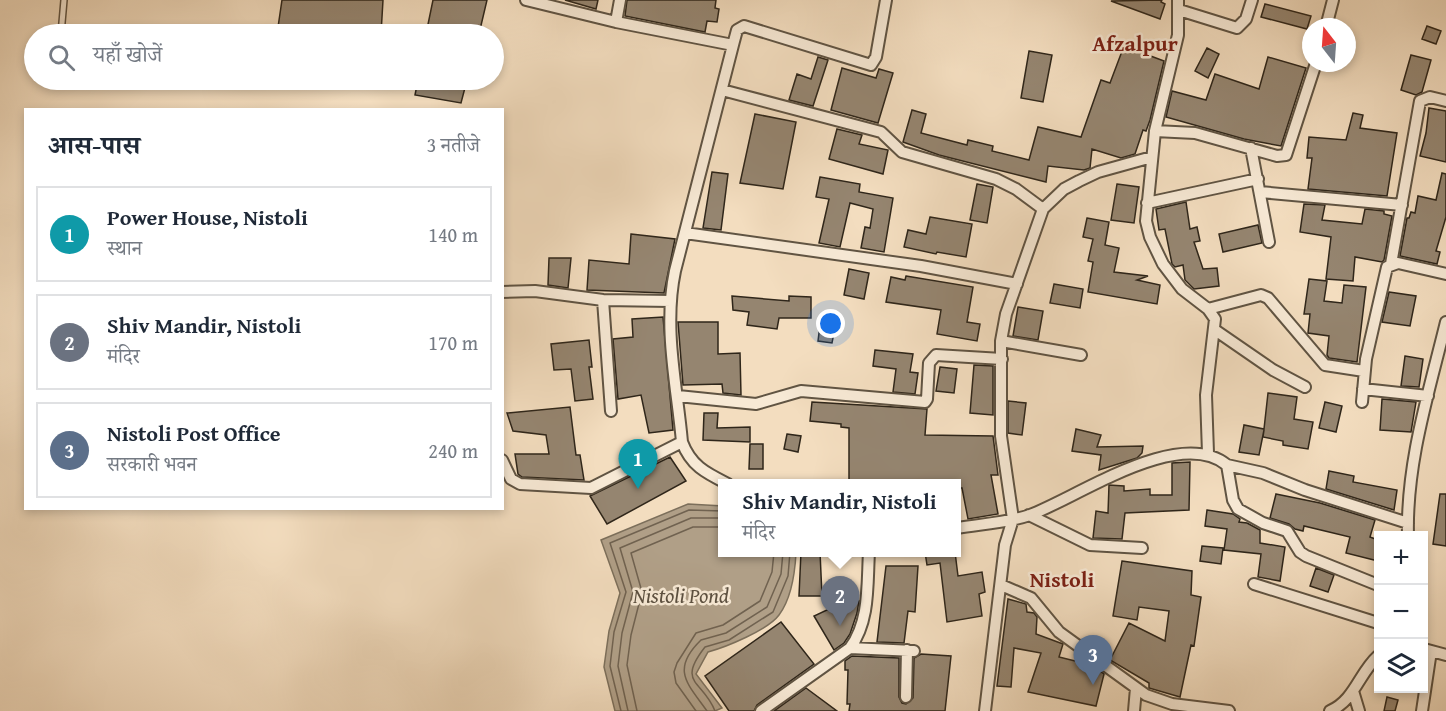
<!DOCTYPE html>
<html lang="hi">
<meta charset="utf-8">
<style>
body{margin:0;font-family:"Gentium Book Plus","Noto Serif Devanagari",serif;background:#f6f6f7;color:#1f2937}
.controls{position:absolute;right:18px;bottom:18px;display:grid;overflow:hidden;border-radius:0px;box-shadow:0 3px 9px #0003}
.controls button{width:54px;height:54px;display:grid;place-items:center;padding:0;border:0;border-bottom:2px solid #e0e1e3;background:#fff;color:#1f2937;font:30px sans-serif}
.compass{position:absolute;left:1302px;top:18px;width:54px;height:54px;border-radius:50%;background:#fff;box-shadow:0 3px 9px #0003;rotate:343deg}
.you{position:absolute;left:831px;top:324px;width:21px;height:21px;margin:-15px;border:4px solid #fff;border-radius:50%;background:#1a73e8;box-shadow:0 0 0 9px #1a73e833}
.badge{display:grid;place-items:center;width:39px;height:39px;border-radius:50%;background:#b45309;color:#fff;font-size:20px;font-weight:700}
.pin{position:absolute;translate:-50% -50px;filter:drop-shadow(0 2px 3px #0008)}
.pin::after{content:'';position:absolute;top:32px;width:21px;height:18px;background:inherit;clip-path:polygon(0 0,100% 0,50% 100%)}
.popup{position:absolute;left:718px;top:479px;width:243px;height:78px;box-sizing:border-box;display:grid;place-content:center;border-radius:0px;background:#fff;filter:drop-shadow(0 2px 4px #0005);font-size:20px;white-space:nowrap;color:#747a83}
.popup b{font-size:22px;color:#1f2937}
.popup::after{content:'';position:absolute;left:50%;top:100%;margin-left:-12px;border:12px solid transparent;border-top-color:#fff}
.list{margin:0;padding:0;list-style:none}
h2{display:flex;justify-content:space-between;align-items:center;height:78px;margin:0;padding:0 24px;font-size:26px}
h2 small{font-size:20px;font-weight:400;color:#747a83}
.list li{display:grid;grid-template-columns:39px 1fr auto;gap:18px;align-items:center;box-sizing:border-box;height:96px;margin:0 12px 12px;padding:0 12px;border:2px solid #e0e1e3;border-radius:0px}
.list b{display:block;font-size:22px;white-space:nowrap}
.list p{margin:0;font-size:20px;white-space:nowrap;color:#747a83}
.list em{font-size:20px;font-style:normal;color:#747a83}
.icon{flex:none;width:33px;height:33px;fill:none;stroke:currentColor;stroke-width:2;stroke-linecap:round;stroke-linejoin:round}
.map{position:relative;flex:none;width:1446px;height:711px;overflow:hidden}
.search{position:absolute;background:#fff;box-shadow:0 3px 9px #0003;left:24px;top:24px;width:480px;height:66px;display:flex;align-items:center;gap:15px;box-sizing:border-box;padding:0 21px;border-radius:33px;color:#747a83;font-size:22px}
.panel{position:absolute;background:#fff;box-shadow:0 3px 9px #0003;left:24px;top:108px;width:480px;height:402px;border-radius:0px}
.map>svg:first-child{display:block}
.water{fill:#b09f87;stroke:#7c6f5b;stroke-width:1.5}
.lines{fill:none;stroke-linecap:round;stroke-linejoin:round}
.shore{stroke:#706250;stroke-width:1.5}
.building{fill:#958570;stroke:#2f261a;stroke-width:1.5}
.service-casing{stroke:#605443;stroke-width:8}
.minor-casing{stroke:#605443;stroke-width:14}
.service{stroke:#f7e9d5;stroke-width:5}
.minor{stroke:#f7e9d5;stroke-width:10}
.labels{text-anchor:middle;stroke-width:5;stroke-linejoin:round;paint-order:stroke}
.water-label{font-size:21px;font-style:italic;fill:#5c5040;stroke:#f7e9d5}
.quarter-label{font-size:22px;font-weight:bold;fill:#7a1f14;stroke:#f7e9d5}
</style>
<div class="map">
<svg width="1446" height="711" viewBox="0 0 1446 711">
<rect width="100%" height="100%" fill="#f3ddbf"/>
<filter id="stains"><feTurbulence type="fractalNoise" baseFrequency=".00333" numOctaves="4"/><feColorMatrix values="0 0 0 0 .2 0 0 0 0 .09 0 0 0 0 .02 0 0 0 .5 -.17"/></filter>
<radialGradient id="worn" r=".72"><stop offset=".6" stop-color="#630" stop-opacity="0"/><stop offset="1" stop-color="#630" stop-opacity=".3"/></radialGradient>
<path class="water" d="M688,504L723,506V552L796,553C795,572 791,599 779,615C768,630 726,647 708,652L696,674L722,708L715,711H615L604,667L609,631L620,593L601,540Z"/>
<g class="lines">
<path class="shore" d="M621,711L610,666L614,632L626,592L610,543L689,510L723,511
M628,711L618,666L622,633L633,592L620,548L691,518H723
M637,711L627,665L631,635L642,592L631,553L693,527H723
M696,711L676,683L674,672L677,663L696,633L723,625L760,601L772,572L774,552
M707,711C688,684 670,670 701,640L726,633L767,607L781,574L783,552
M715,711C703,680 676,684 705,647L729,640L773,612L788,576L790,552"/>
</g>
<path class="building" d="M282,0H383L381,34H277Z
M433,0H487L479,34H426Z
M565,0H598L596,9Z
M627,0H716L715,8L719,9L717,22L707,21L705,32L625,16Z
M1162,0L1161,2L1165,4L1160,19L1111,1Z
M1265,4L1311,16L1307,29L1261,17Z
M1427,26L1441,31L1436,44L1422,39Z
M1124,46L1164,61L1150,120L1146,131L1143,130L1135,154L1121,158L1092,149L1090,168L1084,170L1048,166L1046,182L939,155L903,142L912,110L926,114L921,133L967,145L968,140L993,146L992,151L1029,160L1038,127L1081,137L1101,80L1110,83Z
M1207,48L1219,54L1208,78L1195,71Z
M1029,51L1052,55L1043,102L1021,98Z
M1411,55L1431,60L1422,92L1416,95L1401,90Z
M818,57L828,60L813,106L789,100L797,74L811,79Z
M1268,57L1306,68L1281,146L1244,139L1166,117L1172,91L1206,100L1215,74L1259,89Z
M842,68L876,78L879,69L893,73L878,123L831,110Z
M418,80H467L461,103L415,95Z
M1429,108L1446,111V162L1420,156L1426,133Z
M1353,113L1363,115L1360,128L1397,133L1387,196L1308,189L1312,158H1307L1309,137L1346,140Z
M755,114L796,122L783,189L740,183Z
M837,129L862,135L859,144L888,150L883,174L829,159Z
M712,172L728,174L721,230L703,228Z
M1442,173L1446,174V217L1436,251L1440,252L1437,264L1400,256L1407,218H1409L1411,212L1415,213L1418,196L1436,200Z
M820,177L860,184L859,192L893,198L884,252L861,248L865,227L870,228L873,209L850,203L840,247L819,243L829,199L816,197Z
M977,184L993,187L987,223L970,220Z
M1117,184L1139,187L1134,223L1111,220Z
M1186,202L1190,229L1197,227L1200,241L1194,242L1203,269L1217,268L1219,286L1194,289L1185,280L1183,265L1175,267L1172,264L1165,229L1159,230L1156,209Z
M1304,204L1325,205L1322,220L1362,224L1365,209L1384,211V214L1392,216L1384,260L1382,262L1355,257L1353,281L1326,279L1331,237L1300,232Z
M930,217L972,224L966,257L937,252L936,254L904,247L908,230L926,234Z
M1087,218L1109,222L1105,245L1119,248L1114,272L1148,276L1137,280L1160,285L1157,304L1088,292L1093,262L1088,261L1093,239L1083,237Z
M1258,225L1262,243L1223,252L1219,234Z
M631,234L675,239L664,293L587,290L589,260L629,264Z
M549,258H571L568,288L548,285Z
M849,269L869,273L864,299L844,295Z
M906,276L973,287L967,322L980,324L977,341L937,334L941,310L886,302L891,277L905,280Z
M1309,279L1327,281L1324,301L1342,303L1344,285L1366,287L1357,362L1329,358L1327,355L1329,336L1308,333L1310,314H1304Z
M1054,284L1083,289L1080,308L1050,303Z
M1389,292L1416,296L1410,326L1382,322Z
M732,296L789,301V296L811,297V318H779L777,329L747,325L749,312L733,310Z
M1018,307L1043,311L1038,340L1013,336Z
M663,317L673,430L649,433L641,395L618,399L613,339L633,337L632,319Z
M678,322H718V354L740,353L741,395L723,393L722,384L683,385Z
M820,325L835,328L832,343L818,341Z
M589,340L592,367H589L593,399L575,401L571,369L554,370L551,344Z
M875,350L913,354L910,372L918,373L915,394L893,392L896,369L873,366Z
M1405,356L1423,359L1419,387L1401,386Z
M974,365L993,366V415L970,413Z
M940,367L957,369L954,393L936,391Z
M1268,393L1297,397L1294,419L1313,422L1308,449L1283,445V441L1263,437L1264,430L1259,455L1239,452L1244,425L1264,429Z
M1382,399L1416,402L1411,432L1380,430Z
M1008,401L1026,403L1022,435L1008,433Z
M812,402L927,409L925,435L993,436L998,475H991L998,514L968,519L962,488H957V483H849V428L841,427V424L810,421Z
M1325,402L1342,406L1336,432L1319,428Z
M570,407L576,455H580L584,480L522,477L518,474L515,454H549L546,435L513,431L507,413Z
M704,413H718L717,428L750,427V442L703,440Z
M1076,429L1101,435L1097,447L1143,446L1142,453L1137,458L1099,470L1101,455L1072,451Z
M787,434L801,436L798,452L784,449Z
M750,444H763V469H749Z
M670,457L686,481L607,524L590,496Z
M1190,462L1189,510L1125,513L1122,539L1093,538L1096,511L1108,513L1109,485L1124,486V491L1150,489V495H1172V463Z
M1329,471L1354,476L1353,482L1397,490L1394,510L1326,489Z
M1276,494L1320,503L1375,520L1370,537L1378,540V561L1346,553L1350,537L1304,526L1303,531L1295,529L1289,524L1270,518Z
M1440,494H1446V546L1433,544Z
M1207,510L1233,514L1240,519L1239,522L1247,523L1260,530V543L1285,547L1280,581L1258,577L1261,554L1224,550L1227,529L1205,526Z
M1202,546L1223,548L1221,564L1200,561Z
M801,552H820L822,596H799Z
M925,552H955L958,576L982,572L985,592L979,594L982,616L947,622L940,563L927,565Z
M1122,561L1192,571L1191,595L1201,597L1194,646L1191,645L1180,697L1149,688V683L1110,660L1129,623L1165,641L1169,611L1139,607L1137,620L1113,616Z
M886,566H918L915,612L908,611L904,643L877,642Z
M1316,568L1334,575L1328,592L1310,586Z
M1008,599L1026,604L1027,612L1034,613L1037,617L1036,634L1063,644L1059,657L1091,665L1104,674L1096,706L1028,692L1041,653L1014,648L1011,687L997,686Z
M846,601H859L857,613L850,634L844,643L834,650L814,616Z
M781,622L814,664L757,705L754,711H729L705,676Z
M921,654L951,656L945,711H849L850,704H847L848,670H845V661L852,656L899,658V697L902,703L906,704L913,698L914,658Z
M806,688L837,711H774Z
M1387,697L1398,700L1395,711H1384Z"/>
<g class="lines">
<defs>
<path id="service" d="M61,34L64,0"/>
<path id="minor" d="M526,0L616,22L733,45L675,271C663,328 677,386 682,442C691,466 706,473 728,484
M1178,0V35L1155,131L1146,221L1150,237L1163,264L1182,289L1208,309L1215,319L1206,395L1208,453
M1179,10L1237,28L1246,19L1252,0
M616,22L620,0
M1326,27L1333,0
M733,45L737,30L744,26L871,65L876,57L886,0
M722,90L881,132L902,152L996,179L1016,189L1043,209
M1155,131L1195,133L1277,156L1286,155L1316,63
M1251,148L1269,242
M1260,192L1402,205
M1147,203L1258,179
M685,233L921,266L1017,284
M1391,264L1420,101L1430,97L1446,101
M502,292L535,291L603,300L671,301
M603,300L611,411
M1208,309L1261,295L1268,298L1325,365L1364,371
M1215,330L1273,370L1305,387
M1001,341L1081,355
M1363,389L1428,396
M678,396L756,404L801,391L925,402L927,399L929,363L936,355L1002,359
M1362,402L1366,359L1387,267L1398,263L1446,274
M502,460L511,479L520,484L591,488L682,442
M1227,465L1263,473L1305,490L1408,523
M1029,515L1090,545L1142,548
M957,528C981,524 1007,523 1030,515C1078,497 1179,426 1227,465L1233,500L1238,509L1263,523L1287,531L1300,552L1306,556L1378,585
M1408,536C1406,463 1429,392 1446,322
M1254,584L1378,623
M1001,585L1031,598L1059,632L1146,695L1172,704L1229,711
M850,648L914,651
M1424,649L1446,655
M1353,691L1359,711
M906,697L907,650
M761,711L850,648C870,621 867,585 869,552
M985,711L1005,545L1013,519L1001,436V341L1006,314L1043,209L1064,189L1079,181L1098,172L1152,157
M1134,711L1136,688
M1330,711C1355,700 1359,673 1378,656
M1422,711L1431,651"/>
</defs>
<use href="#service" class="service-casing"/>
<use href="#minor" class="minor-casing"/>
<use href="#service" class="service"/>
<use href="#minor" class="minor"/>
</g>
<g class="labels">
<g class="water-label">
<text x="681" y="603">Nistoli Pond</text>
</g>
<g class="quarter-label">
<text x="1135" y="51">Afzalpur</text>
<text x="1062" y="587">Nistoli</text>
</g>
</g>
<rect width="100%" height="100%" filter="url(#stains)"/>
<rect width="100%" height="100%" fill="url(#worn)"/>
</svg>
<div class="controls">
<button>+</button>
<button>−</button>
<button><svg class="icon" aria-label="layers" viewBox="0 0 24 24"><path d="M12 4l9 5-9 5-9-5zM3 14l9 5 9-5"/></svg></button>
</div>
<svg class="compass" viewBox="-18 -18 36 36"><path d="M0-13l5 13h-10z" fill="#e53935"/><path d="M0 13l5-13h-10z" fill="#747a83"/></svg>
<div class="you"></div>
<div class="pin badge" style="left:638px;top:489px;background:#0f9aa8">1</div>
<div class="pin badge" style="left:840px;top:626px;background:#6b7280">2</div>
<div class="popup"><b>Shiv Mandir, Nistoli</b>मंदिर</div>
<div class="pin badge" style="left:1093px;top:685px;background:#5c6f8a">3</div>
<div class="search"><svg class="icon" aria-label="search" viewBox="0 0 24 24"><circle cx="10" cy="10" r="6"/><path d="M15 15l6 6"/></svg>यहाँ खोजें</div>
<section class="panel">
<h2>आस-पास<small>3 नतीजे</small></h2>
<ul class="list">
<li><span class="badge" style="background:#0f9aa8">1</span><div><b>Power House, Nistoli</b><p>स्थान</p></div><em>140 m</em></li>
<li><span class="badge" style="background:#6b7280">2</span><div><b>Shiv Mandir, Nistoli</b><p>मंदिर</p></div><em>170 m</em></li>
<li><span class="badge" style="background:#5c6f8a">3</span><div><b>Nistoli Post Office</b><p>सरकारी भवन</p></div><em>240 m</em></li>
</ul>
</section>
</div>
